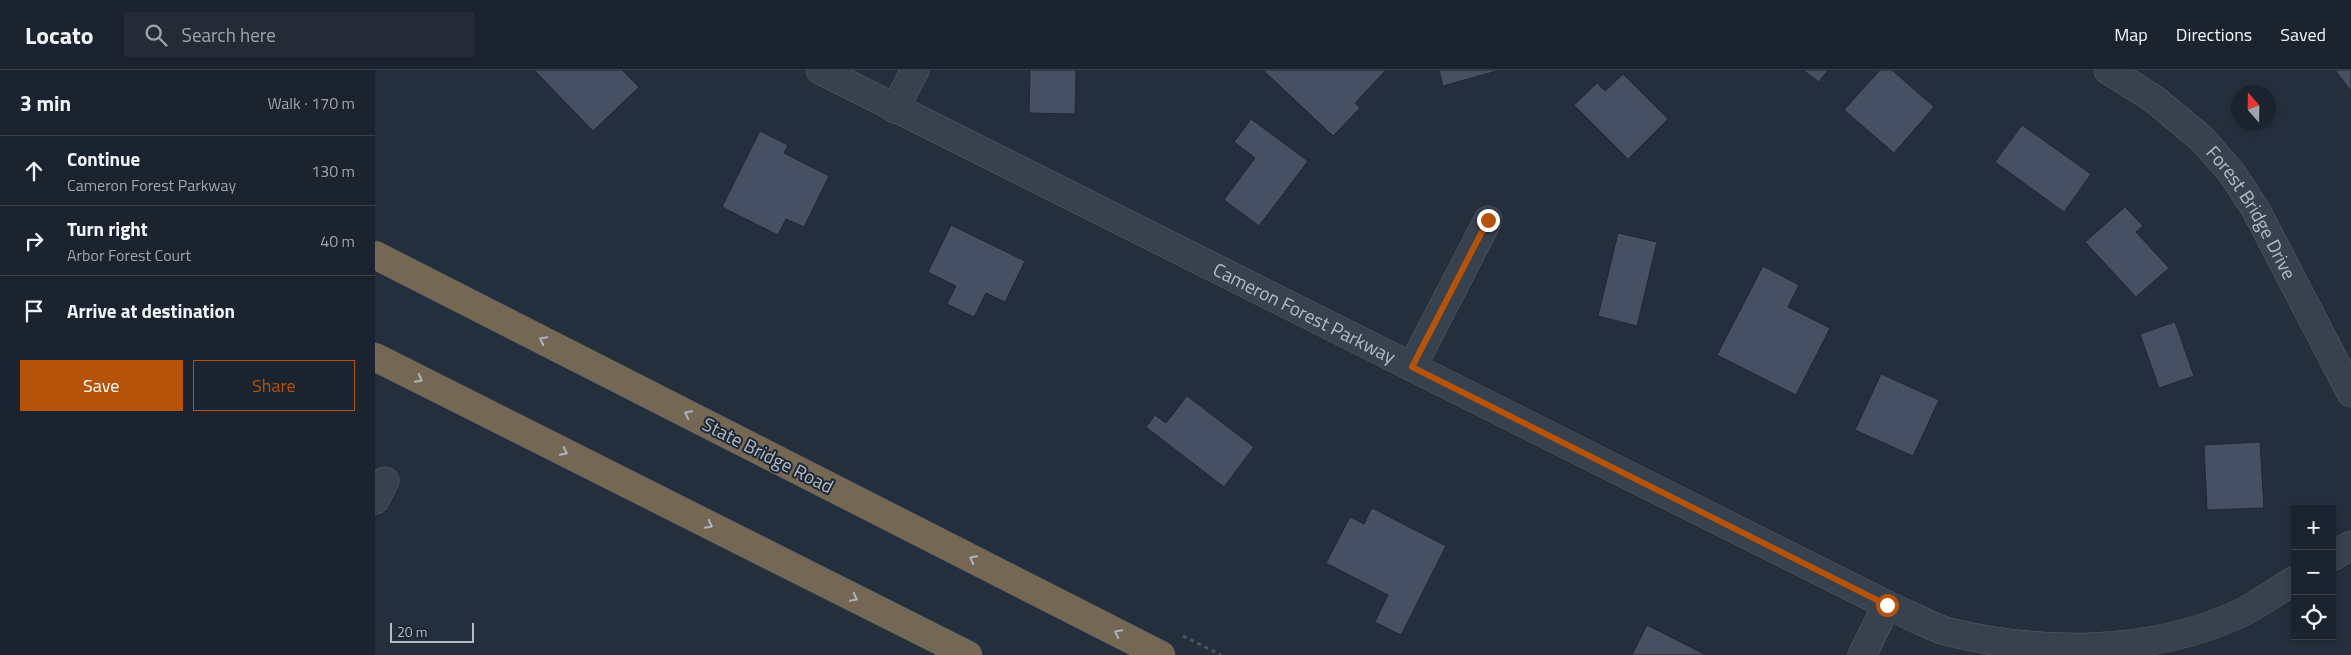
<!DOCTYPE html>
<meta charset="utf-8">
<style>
body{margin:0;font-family:"Titillium Web",sans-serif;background:#242b36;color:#f1f3f6}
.controls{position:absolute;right:15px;bottom:15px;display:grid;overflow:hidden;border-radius:0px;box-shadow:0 2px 8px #0003}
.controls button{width:45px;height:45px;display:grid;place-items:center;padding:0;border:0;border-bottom:1px solid #39404a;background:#1b232e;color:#f1f3f6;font:25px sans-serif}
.compass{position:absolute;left:1856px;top:15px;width:45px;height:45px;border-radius:50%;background:#1b232e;box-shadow:0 2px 8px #0003;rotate:340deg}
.scale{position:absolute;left:15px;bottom:12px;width:84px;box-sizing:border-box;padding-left:5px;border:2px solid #b4bcc9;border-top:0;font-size:14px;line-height:18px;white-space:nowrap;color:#b4bcc9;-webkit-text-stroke:4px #1d2633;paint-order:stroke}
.stop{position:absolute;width:15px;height:15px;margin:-11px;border:4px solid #b45309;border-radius:50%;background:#fff}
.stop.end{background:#b45309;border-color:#fff;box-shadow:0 1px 5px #0008}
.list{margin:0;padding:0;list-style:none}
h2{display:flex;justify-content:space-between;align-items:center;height:65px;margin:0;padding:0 20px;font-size:21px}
h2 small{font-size:16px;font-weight:400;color:#a0a4aa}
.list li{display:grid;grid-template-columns:32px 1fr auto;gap:15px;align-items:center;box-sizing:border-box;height:70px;padding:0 20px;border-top:1px solid #39404a}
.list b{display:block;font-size:19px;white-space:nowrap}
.list p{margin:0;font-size:16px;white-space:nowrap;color:#a0a4aa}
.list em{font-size:16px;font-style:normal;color:#a0a4aa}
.actions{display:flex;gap:10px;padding:15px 20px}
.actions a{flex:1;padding:11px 0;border:1px solid #b45309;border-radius:0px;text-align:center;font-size:18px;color:#b45309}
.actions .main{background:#b45309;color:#fff}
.icon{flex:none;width:28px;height:28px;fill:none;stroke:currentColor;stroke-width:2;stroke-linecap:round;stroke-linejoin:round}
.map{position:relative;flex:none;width:1976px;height:585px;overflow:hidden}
header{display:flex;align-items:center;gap:30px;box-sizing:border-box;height:70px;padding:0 25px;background:#1b232e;border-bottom:1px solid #39404a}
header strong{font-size:24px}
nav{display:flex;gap:28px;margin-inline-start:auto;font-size:18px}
.search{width:350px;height:45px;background:#242b36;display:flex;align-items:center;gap:12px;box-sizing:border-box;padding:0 18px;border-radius:0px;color:#a0a4aa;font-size:19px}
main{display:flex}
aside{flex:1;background:#1b232e}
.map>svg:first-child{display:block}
.building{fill:#455162;stroke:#1f2835}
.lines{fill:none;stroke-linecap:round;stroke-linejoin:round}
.street-casing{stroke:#565f6c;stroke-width:29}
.highway-casing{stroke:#434c59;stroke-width:29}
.path{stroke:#44595c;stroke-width:3;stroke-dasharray:4 4;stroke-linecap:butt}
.street{stroke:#38414e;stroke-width:28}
.highway{stroke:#746855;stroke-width:28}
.oneway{stroke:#aeb4bd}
.route{stroke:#b45309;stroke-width:6}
.labels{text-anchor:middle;stroke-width:4;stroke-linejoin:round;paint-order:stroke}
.street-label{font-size:19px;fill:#b4bcc9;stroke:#1d2633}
</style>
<header>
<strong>Locato</strong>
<div class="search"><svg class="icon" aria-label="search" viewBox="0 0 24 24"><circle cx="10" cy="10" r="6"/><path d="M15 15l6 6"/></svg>Search here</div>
<nav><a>Map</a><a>Directions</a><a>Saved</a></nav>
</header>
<main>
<aside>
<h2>3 min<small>Walk · 170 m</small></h2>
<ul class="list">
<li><svg class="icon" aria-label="ahead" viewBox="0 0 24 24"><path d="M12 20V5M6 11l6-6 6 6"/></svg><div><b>Continue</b><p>Cameron Forest Parkway</p></div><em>130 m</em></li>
<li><svg class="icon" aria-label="right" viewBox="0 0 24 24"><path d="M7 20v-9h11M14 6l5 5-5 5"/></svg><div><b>Turn right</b><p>Arbor Forest Court</p></div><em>40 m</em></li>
<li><svg class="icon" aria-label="arrive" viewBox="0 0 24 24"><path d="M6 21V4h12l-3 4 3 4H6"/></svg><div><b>Arrive at destination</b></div></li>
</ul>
<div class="actions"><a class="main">Save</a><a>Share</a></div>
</aside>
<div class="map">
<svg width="1976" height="585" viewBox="0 0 1976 585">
<rect width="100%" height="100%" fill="#242f3e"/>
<path class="building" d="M159,0H247L264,17L218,61Z
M655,0H701L700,44L654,43Z
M888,0H1011L980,33L985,38L958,66Z
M1064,0H1125L1068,16Z
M1428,0H1453L1444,12Z
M1505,0H1517L1559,37L1519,83L1469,40Z
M1960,0H1976V21Z
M1248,4L1293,49L1253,89L1199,35L1222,13L1230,21Z
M876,49L933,91L884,156L849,130L880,88L859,72Z
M1647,55L1716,104L1689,142L1620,92Z
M385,61L413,75L409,83L454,106L429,157L411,149L403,165L347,137Z
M1750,137L1768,156L1761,162L1794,198L1761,227L1710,172Z
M576,155L650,191L630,232L611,223L599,247L572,234L581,216L553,202Z
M1243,163L1282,172L1262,256L1223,246Z
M1388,196L1424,215L1413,237L1455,258L1421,325L1342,285Z
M1800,252L1819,306L1784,318L1765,264Z
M1506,304L1564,330L1538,386L1480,360Z
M812,326L879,377L849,417L771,357L780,345L791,353Z
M1885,372L1889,438L1832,440L1829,375Z
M997,438L1071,476L1026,565L1000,552L1013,525L951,493L975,447L989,454Z
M1272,555L1331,585H1257Z"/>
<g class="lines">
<defs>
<g id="street">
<path id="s1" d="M445,0L1512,535C1531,543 1550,554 1570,561C1666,585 1778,585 1868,542C1886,533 1903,520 1920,510"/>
<path id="s2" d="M1733,0L1779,29L1827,69L1856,102L1881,140L1976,323"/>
<path d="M520,39L540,0"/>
<path d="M1037,297L1113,150"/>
<path d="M0,430L10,411"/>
<path d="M1957,487L1976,475"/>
<path d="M1487,585L1512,535"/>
</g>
<path id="highway" d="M0,185L786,585
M0,287L593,585"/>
</defs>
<use href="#street" class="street-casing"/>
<use href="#highway" class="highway-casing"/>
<path class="path" d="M808,566L846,585"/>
<use href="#street" class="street"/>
<use href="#highway" class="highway"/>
</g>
<defs><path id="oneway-chevron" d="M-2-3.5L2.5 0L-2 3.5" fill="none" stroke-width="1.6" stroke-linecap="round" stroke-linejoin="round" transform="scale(1.25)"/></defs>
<g class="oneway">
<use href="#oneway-chevron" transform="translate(168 270) rotate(-153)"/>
<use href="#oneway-chevron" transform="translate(44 309) rotate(27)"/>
<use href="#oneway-chevron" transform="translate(313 344) rotate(-153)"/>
<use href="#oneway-chevron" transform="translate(189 382) rotate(27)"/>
<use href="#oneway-chevron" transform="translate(334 455) rotate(27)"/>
<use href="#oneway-chevron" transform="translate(598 489) rotate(-153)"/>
<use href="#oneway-chevron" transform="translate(479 528) rotate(27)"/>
<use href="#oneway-chevron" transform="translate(743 563) rotate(-153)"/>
</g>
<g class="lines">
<path class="route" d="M1113,150L1037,297L1512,535"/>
</g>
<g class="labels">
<g class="street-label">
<text dy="7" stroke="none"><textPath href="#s2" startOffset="206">Forest Bridge Drive</textPath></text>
<text dy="7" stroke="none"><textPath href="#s1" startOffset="542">Cameron Forest Parkway</textPath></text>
<text transform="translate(393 385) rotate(27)" y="7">State Bridge Road</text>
</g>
</g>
</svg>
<div class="controls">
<button>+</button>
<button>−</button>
<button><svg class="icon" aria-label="locate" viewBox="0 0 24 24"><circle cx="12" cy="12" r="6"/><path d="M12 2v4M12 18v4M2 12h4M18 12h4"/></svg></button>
</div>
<svg class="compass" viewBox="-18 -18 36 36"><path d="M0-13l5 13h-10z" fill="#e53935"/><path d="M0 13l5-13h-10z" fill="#a0a4aa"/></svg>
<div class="scale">20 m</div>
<div class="stop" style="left:1512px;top:535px"></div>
<div class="stop end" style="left:1113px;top:150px"></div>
</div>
</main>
